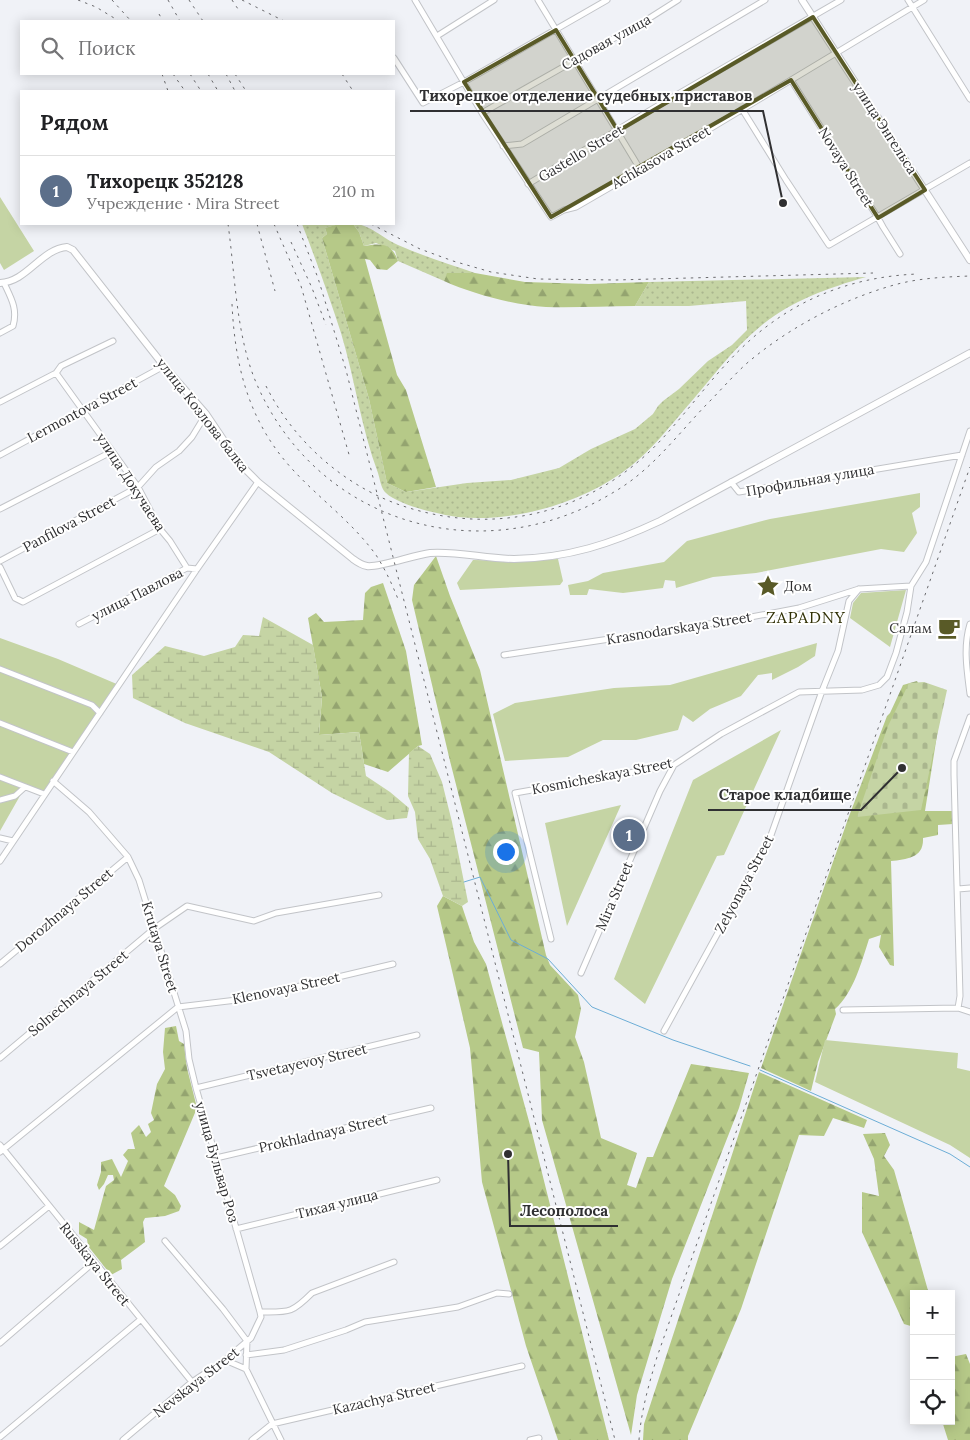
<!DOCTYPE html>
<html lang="ru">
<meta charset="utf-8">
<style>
body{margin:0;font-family:Lora,serif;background:#f6f6f6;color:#202124}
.controls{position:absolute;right:15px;bottom:15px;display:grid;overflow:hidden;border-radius:0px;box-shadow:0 2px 12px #0003}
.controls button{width:45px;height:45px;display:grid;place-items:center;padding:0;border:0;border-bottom:1px solid #e0e0e0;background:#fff;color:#202124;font:25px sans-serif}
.you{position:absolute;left:505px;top:851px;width:18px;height:18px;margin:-12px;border:4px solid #fff;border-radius:50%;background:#1a73e8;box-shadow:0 0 0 8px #1a73e833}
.badge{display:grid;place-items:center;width:32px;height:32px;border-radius:50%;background:#595a27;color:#fff;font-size:16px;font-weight:700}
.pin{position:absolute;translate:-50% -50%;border:2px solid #fff;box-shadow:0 1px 5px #0006}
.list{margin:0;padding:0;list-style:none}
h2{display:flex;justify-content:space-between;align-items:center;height:65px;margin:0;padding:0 20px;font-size:21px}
h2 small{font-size:16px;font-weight:400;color:#757577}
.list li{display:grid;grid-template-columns:32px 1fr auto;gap:15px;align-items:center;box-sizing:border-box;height:70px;padding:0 20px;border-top:1px solid #e0e0e0}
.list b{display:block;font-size:19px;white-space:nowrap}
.list p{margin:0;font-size:16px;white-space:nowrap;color:#757577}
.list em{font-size:16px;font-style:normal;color:#757577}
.icon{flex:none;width:28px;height:28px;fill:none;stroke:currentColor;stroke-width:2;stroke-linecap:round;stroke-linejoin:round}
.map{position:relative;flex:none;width:970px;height:1440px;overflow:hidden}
.search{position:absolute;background:#fff;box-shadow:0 2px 12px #0003;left:20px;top:20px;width:375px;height:55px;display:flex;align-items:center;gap:12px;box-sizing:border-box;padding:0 18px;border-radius:0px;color:#757577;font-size:19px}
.panel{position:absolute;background:#fff;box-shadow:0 2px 12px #0003;left:20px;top:90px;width:375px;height:135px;border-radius:0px}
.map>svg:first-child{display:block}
.grass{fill:url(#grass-dots)}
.forest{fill:url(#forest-firs)}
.wetland{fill:url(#wetland-marsh)}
.cemetery{fill:url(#cemetery-stones)}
.green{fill:#c5d4a4}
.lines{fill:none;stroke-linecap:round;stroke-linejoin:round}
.stream{stroke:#6cadd6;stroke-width:1}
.minor-casing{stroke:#c2c4c8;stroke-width:7}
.major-casing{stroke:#c2c4c8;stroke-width:8}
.minor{stroke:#fff;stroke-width:5}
.major{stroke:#fff;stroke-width:6}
.rail{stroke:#6b6b6e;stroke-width:1;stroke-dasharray:2.5 5;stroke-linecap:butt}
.marked{fill:#595a27;fill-opacity:0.2;stroke:#595a27;stroke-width:4;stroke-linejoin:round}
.labels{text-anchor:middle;stroke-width:4;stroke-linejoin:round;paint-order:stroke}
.street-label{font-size:14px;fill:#303032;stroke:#fff}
.poi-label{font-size:14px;fill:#303032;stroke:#fff;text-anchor:start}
.quarter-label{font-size:16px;letter-spacing:1px;fill:#303005;stroke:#fff}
.leader{fill:none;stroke:#303032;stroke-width:2}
.callout-dot{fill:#303032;stroke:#fff;stroke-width:2}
.callout-label{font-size:15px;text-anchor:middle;font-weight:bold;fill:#303032;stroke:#fff;stroke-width:4;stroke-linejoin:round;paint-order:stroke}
</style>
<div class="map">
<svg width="970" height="1440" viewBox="0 0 970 1440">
<defs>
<pattern id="grass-dots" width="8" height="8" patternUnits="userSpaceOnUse" patternTransform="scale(1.25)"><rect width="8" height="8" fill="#c5d4a4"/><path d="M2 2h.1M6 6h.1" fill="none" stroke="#aab68e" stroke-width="1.8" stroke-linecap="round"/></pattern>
<pattern id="forest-firs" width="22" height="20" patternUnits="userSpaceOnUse" patternTransform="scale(1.25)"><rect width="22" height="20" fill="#b6c988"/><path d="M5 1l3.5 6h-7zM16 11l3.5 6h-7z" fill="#94a470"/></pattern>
<pattern id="wetland-marsh" width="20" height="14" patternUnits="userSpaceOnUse" patternTransform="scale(1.25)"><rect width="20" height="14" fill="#c5d4a4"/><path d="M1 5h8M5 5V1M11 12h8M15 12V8" fill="none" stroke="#aab68e"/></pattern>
<pattern id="cemetery-stones" width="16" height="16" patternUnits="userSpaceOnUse" patternTransform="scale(1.25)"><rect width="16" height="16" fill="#c5d4a4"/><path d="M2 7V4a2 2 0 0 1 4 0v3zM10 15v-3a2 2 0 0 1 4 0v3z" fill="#aab68e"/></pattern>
</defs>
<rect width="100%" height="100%" fill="#f0f2f7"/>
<path class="grass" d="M302,224H341L325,228L327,234L322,238L369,399L387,483L406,492L467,483L511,480L559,468L591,449L635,429L653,414L658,406L663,401L679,389L708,361L732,345L747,330L746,301L689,306H635L649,282L866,277C828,288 793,300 762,325C732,349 709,382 684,410C668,429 651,450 631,466C586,502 515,523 458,517C441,515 398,505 386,493C381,489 380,479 378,473C361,428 355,379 341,333C329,296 316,260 302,224Z
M353,224C370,224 382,238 398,245C423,256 449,264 475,273H448L444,281L398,261L395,251L376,243L364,246L359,232Z"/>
<path class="forest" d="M339,224H353L359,232L364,246C381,243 392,243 398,261L387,270L377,269L370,260L365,259L397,375L406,390L436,487L406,492L387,483L369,399L322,238L327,234L325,228Z
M447,273H475L525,282L589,284L649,282L635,306C605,306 575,308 546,307C514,305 473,294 444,281Z
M436,556L450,596L480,670L546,955L550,965L578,995L581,1009L575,1037L584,1062L601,1138L637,1153L627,1185L636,1188L647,1157H653L691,1064L749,1073L739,1108L672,1279L637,1395L631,1435L542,1120L539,1052L523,1048L450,761L412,600L414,585Z
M383,583L406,651L422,745L418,746L388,772L364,764L359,732L319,735L322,697L308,618L316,613L324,622L363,620L365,593L371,587Z
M917,681L921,688L941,710L925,811H953V824L938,825V835L923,838C924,858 907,859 891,861L894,966L890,965L879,947L881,935L869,939C862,961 853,994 835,1009L836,1014L818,1062L811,1091L761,1068L848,819L887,716L890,713L903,685Z
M443,896L462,906L474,942L486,964L530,1125L609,1440H558L526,1346L482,1182L470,1048L437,906Z
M176,1026L179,1041L184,1044L187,1068L197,1108L164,1186L175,1195L181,1206L179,1211L165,1216L145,1218L143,1222L145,1242L121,1260L122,1269L111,1275L88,1246L87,1239L79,1234V1222L94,1230L106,1186L114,1180L113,1175H108L104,1184L99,1190L97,1185L101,1172V1162L112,1159L121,1177L128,1161L123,1155L128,1149H135L131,1133L139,1125L146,1137L151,1132L148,1124L154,1120L151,1113L157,1084L165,1069L163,1052L165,1028Z
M759,1072L867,1120L864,1128L833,1118L824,1136L799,1135L741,1309L688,1436V1440H643L644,1424Z
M885,1133L890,1145L884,1156L894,1170L929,1294H914V1327L904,1324L862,1232V1192L879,1196L874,1159L863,1134Z
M966,1354L970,1364V1440H948L942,1421H951V1357Z"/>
<path class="wetland" d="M263,617L313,645L322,697L319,735L359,732L366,776L390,792L409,808L407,818L387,820L332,793L269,752L185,723L133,698L132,675L165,646L204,656L235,647L243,635L259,636Z
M418,746L430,754L442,782L452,822L468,902L462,906L443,896L430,859L418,839L415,812L408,796L409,753Z"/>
<path class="cemetery" d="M924,682L947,690L921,810L857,817L888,726L909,683Z"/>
<path class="green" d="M0,197L34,251L4,270L0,263Z
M920,493V507L912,513L917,533L904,552L881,549L756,573L713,577L676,588L675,581L665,580L663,588L623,593L589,589L587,595H570L568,585L588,581L603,573L664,562L687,541L770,519Z
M558,559L563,581L560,585L460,590L457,583L473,560L522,561Z
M906,590L890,647L850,618L853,603L861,593Z
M0,638L58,659L119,685L44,794L25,787L0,831Z
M817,643L815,656L798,667L772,680V673L758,675L741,696L710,709L693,722L683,715L678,730L636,740H603L568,757L505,761L493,714L515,703L614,688L670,685Z
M781,730L724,855L717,856L645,1004L614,979L693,780Z
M621,805L567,926L545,823Z
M825,1040L958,1053L957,1068L970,1071V1158L950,1145L815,1082Z"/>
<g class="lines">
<path class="stream" d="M464,882L480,877L511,940L548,959L592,1007L673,1040L750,1066
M760,1070L950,1154L970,1167"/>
<defs>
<path id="minor" d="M415,0L482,113L551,217L564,210L576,207L678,148L924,0
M538,0L640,169
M908,0L970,99
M437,36L494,0
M394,58L423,103L464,82L607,0
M791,80L878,218L883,227L900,254
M742,109L786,180L829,245L970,163
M482,113L648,19L678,0
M503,146L522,144L765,0
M528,184L654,108L841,0
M0,333L13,326C18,309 11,298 4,283
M56,373L138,487L160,529L170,541L187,568
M0,402L56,373L61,366L113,341
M0,455L164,366
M731,482L739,492L962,455
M0,509L111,452
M0,561L138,487L156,467L179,451L192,437L206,414
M0,567L15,598L23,602L160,529
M79,624L187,568L197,569
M970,624C963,647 967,670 970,694
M504,655L735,620L799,608L859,589L911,586
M0,669L92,705L100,713
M0,723L73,752
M0,777L44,794
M53,781L89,812L128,857L139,880L186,1031L189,1059L196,1088L260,1312L261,1317L251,1338L225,1360L192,1382L123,1440
M0,800L15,796L25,787
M0,838L13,841
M0,861L197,569L258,482
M958,889L970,888
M551,939L515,793L674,765L721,734L799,692L862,690L879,685L887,677L896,653L907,612L911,586L926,562L970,431
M0,964L128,857
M581,973L660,791L674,765
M178,1007L245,999L393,964
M958,1008L960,996L954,775V761L970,717
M843,1010L958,1008L970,1012
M664,1031L770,838L822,691L838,651L849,601L859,589
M0,1058L155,928L187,906L254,921L276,913L379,895
M196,1088L417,1035
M0,1145L192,1382
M0,1152L178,1007
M216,1158L431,1108
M236,1229L437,1180
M165,1241L223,1309L247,1341L246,1369
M0,1246L49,1206
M260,1312C289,1312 291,1314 312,1293L394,1262
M0,1343L94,1262
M246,1355L284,1350L346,1330L365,1322L458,1307L497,1293L509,1294
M225,1360L246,1369L281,1440
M0,1437L140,1320
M252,1440L272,1424L522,1366
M530,1440L539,1438"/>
<path id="major" d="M802,0L970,260
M0,283C27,282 41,249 67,247L73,250L164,366L206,414L239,463L258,482L353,559C357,562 361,565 367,566C378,568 414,555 430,553C458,551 486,559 514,559C568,558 611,544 660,521L970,353"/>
</defs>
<use href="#minor" class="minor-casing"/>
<use href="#major" class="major-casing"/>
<use href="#minor" class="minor"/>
<use href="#major" class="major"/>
<path class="rail" d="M78,0L96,7L119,21
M112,0L131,21
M168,0L180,21
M189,0L203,21
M232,0L238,9
M242,0L284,21
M159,14L163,21
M162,74L168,91
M173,74L185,91
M190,74L201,91
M208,74L218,91
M226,74L235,91
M235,74L246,91
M342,74L353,91
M228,224C235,274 236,333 255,380C315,524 482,573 614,492C652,470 677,435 707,404C720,391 732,377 746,364C788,328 841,300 894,285C919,278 944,277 970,276
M257,224L275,291
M274,224L301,286L350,458
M297,224L318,278L346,370L615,1440
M371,224L420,249L453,261L491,272L538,279L616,280L873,273
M291,242L312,288L326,325
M232,304C235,367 249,423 294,471C320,499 353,523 376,555C385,569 392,584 398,599
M266,386C294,442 346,488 406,507C500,537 595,511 662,439C697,401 727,355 770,324C813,292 864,276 918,274
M639,1440C641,1411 649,1384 657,1357L970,467"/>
</g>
<path class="marked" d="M813,17L925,190L878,218L791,80L551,217L464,82L556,30L618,131Z"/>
<defs>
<symbol id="sight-bare" viewBox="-9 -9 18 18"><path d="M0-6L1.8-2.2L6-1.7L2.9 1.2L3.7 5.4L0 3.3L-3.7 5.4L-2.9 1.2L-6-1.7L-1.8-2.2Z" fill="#595a27" stroke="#fff" stroke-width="2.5" paint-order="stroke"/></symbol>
<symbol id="cafe-bare" viewBox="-9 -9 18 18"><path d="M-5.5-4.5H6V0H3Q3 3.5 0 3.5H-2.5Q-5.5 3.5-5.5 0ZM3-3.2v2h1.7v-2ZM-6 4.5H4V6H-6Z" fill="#595a27" stroke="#fff" stroke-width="2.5" paint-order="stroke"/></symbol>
</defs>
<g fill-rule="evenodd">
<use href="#sight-bare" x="752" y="570" width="32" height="32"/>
<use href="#cafe-bare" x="933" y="612" width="32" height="32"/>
</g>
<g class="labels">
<g class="street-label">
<text transform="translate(606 42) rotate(-29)" y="5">Садовая улица</text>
<text transform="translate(885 128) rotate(57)" y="5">улица Энгельса</text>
<text transform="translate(581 153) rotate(-31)" y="5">Gastello Street</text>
<text transform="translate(661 157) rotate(-30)" y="5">Achkasova Street</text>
<text transform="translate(846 167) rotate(58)" y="5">Novaya Street</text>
<text transform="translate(82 410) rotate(-28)" y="5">Lermontova Street</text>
<text transform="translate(203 415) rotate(52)" y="5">улица Козлова балка</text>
<text transform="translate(810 480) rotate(-10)" y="5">Профильная улица</text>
<text transform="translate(131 482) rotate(57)" y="5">улица Докучаева</text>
<text transform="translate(69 524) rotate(-28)" y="5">Panfilova Street</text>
<text transform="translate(137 594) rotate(-27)" y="5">улица Павлова</text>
<text transform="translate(679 628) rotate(-9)" y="5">Krasnodarskaya Street</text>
<text transform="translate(602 776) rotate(-11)" y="5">Kosmicheskaya Street</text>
<text transform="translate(744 884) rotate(-62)" y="5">Zelyonaya Street</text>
<text transform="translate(614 896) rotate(-67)" y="5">Mira Street</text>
<text transform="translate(64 910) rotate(-40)" y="5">Dorozhnaya Street</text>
<text transform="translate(160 947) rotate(73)" y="5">Krutaya Street</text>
<text transform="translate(286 988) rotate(-12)" y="5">Klenovaya Street</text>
<text transform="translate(78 993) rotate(-40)" y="5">Solnechnaya Street</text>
<text transform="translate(307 1062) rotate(-13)" y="5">Tsvetayevoy Street</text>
<text transform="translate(323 1133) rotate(-13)" y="5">Prokhladnaya Street</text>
<text transform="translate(217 1162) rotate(74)" y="5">улица Бульвар Роз</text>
<text transform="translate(337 1204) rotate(-14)" y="5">Тихая улица</text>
<text transform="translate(95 1264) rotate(51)" y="5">Russkaya Street</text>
<text transform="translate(196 1382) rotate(-38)" y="5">Nevskaya Street</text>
<text transform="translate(384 1398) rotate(-13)" y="5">Kazachya Street</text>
</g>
<g class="poi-label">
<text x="784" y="591">Дом</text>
<text x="932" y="633" text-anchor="end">Салам</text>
</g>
<g class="quarter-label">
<text x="806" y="623">ZAPADNY</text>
</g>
</g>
<path class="leader" d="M783 203L763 111H410M902 768L861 810H708M508 1154L510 1226H618"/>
<g class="callout-dot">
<circle cx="783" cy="203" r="5"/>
<circle cx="902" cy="768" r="5"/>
<circle cx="508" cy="1154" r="5"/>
</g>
<g class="callout-label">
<text x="586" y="101">Тихорецкое отделение судебных приставов</text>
<text x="785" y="800">Старое кладбище</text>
<text x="564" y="1216">Лесополоса</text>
</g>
</svg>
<div class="controls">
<button>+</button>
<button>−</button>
<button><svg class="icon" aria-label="locate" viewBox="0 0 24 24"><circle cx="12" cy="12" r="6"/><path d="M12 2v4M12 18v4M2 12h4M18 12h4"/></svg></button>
</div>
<div class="you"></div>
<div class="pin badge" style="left:629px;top:835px;background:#5c6f8a">1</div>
<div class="search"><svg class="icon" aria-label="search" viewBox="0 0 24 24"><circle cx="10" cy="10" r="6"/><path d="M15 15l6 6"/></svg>Поиск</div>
<section class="panel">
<h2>Рядом<small></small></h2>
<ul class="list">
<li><span class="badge" style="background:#5c6f8a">1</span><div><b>Тихорецк 352128</b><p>Учреждение · Mira Street</p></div><em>210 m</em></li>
</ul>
</section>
</div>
